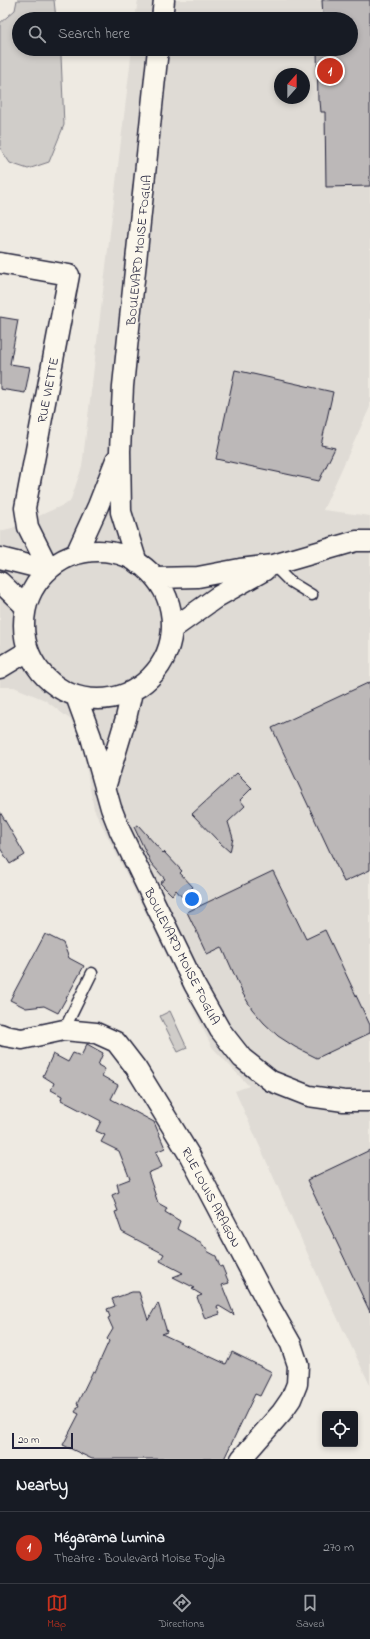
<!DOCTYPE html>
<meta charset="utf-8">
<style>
body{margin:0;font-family:"Indie Flower",sans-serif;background:#242831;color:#f1f3f6}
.controls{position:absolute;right:12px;bottom:12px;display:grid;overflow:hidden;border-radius:4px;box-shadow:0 2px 6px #0003}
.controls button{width:36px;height:36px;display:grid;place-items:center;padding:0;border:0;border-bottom:1px solid #363941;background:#171b24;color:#f1f3f6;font:20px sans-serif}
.compass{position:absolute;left:274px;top:68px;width:36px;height:36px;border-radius:50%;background:#171b24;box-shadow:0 2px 6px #0003;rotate:21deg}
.scale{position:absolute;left:12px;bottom:10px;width:61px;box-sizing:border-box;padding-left:4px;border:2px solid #22223b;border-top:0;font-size:11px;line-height:14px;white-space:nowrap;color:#22223b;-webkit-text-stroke:3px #fbf7ec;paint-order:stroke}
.you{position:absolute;left:192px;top:899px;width:14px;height:14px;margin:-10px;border:3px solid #fff;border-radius:50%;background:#1a73e8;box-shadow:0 0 0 6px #1a73e833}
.badge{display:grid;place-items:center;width:26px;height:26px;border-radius:50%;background:#c8321e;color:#fff;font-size:13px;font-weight:700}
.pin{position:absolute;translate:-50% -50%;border:2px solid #fff;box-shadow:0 1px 4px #0006}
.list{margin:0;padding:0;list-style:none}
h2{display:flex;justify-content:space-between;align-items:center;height:52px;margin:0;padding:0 16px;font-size:17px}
h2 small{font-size:13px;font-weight:400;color:#9ea1a6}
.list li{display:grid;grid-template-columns:26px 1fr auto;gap:12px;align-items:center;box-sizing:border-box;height:72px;padding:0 16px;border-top:1px solid #363941}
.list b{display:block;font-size:15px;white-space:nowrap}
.list p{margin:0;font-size:13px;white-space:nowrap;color:#9ea1a6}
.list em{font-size:13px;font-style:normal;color:#9ea1a6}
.icon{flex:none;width:22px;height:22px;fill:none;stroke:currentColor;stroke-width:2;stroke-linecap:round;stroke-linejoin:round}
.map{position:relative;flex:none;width:370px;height:1459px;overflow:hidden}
.search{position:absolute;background:#171b24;box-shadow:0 2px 6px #0003;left:12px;right:12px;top:12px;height:44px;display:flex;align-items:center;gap:10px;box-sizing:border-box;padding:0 14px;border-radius:22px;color:#9ea1a6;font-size:15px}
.sheet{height:124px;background:#171b24}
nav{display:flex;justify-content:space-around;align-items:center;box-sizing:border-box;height:56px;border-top:1px solid #363941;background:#171b24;font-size:11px;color:#9ea1a6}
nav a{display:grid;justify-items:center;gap:2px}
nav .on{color:#c8321e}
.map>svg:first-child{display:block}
.built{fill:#dfdbd5;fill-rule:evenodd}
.green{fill:#d0cdc9;stroke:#797882}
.building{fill:#bcb8b8;stroke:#22223b}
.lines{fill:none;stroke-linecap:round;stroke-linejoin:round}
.lane-casing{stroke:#22223b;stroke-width:13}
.street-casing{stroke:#22223b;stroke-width:23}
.lane{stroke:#fbf7ec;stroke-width:10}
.street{stroke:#fbf7ec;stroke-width:20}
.labels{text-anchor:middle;stroke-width:4;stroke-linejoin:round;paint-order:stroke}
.street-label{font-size:13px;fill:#22223b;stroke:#fbf7ec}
</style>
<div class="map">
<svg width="370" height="1459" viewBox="0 0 370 1459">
<rect width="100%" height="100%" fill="#eeeae2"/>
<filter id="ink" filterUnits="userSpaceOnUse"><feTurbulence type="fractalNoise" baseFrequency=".025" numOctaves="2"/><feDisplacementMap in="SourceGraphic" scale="8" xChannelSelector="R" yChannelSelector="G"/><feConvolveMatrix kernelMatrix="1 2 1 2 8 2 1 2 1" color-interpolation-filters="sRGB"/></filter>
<g filter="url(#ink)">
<path class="built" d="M138,0H370V407L323,510L370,516V1385L323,1288L235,1091L249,1086L212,1047L94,809L81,740L71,720L45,700L14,687H0V531L12,528L70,502L82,467L132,49H351V19H135ZM280,74H304V98H280Z"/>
<path class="green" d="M17,0H54L56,19H19V49H60L61,56L64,125L49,162L28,169L10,163L0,148V23L15,10Z
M170,1011L187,1048L178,1052L160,1016Z"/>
<path class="building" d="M322,0H370V186L326,187L325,112H321L320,101H318L317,49H351V19H323Z
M0,317L18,320L10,364L30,367L25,393L0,389Z
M235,370L333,392L321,445L335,448L319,481L216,459Z
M370,682V870L344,882L272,728Z
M237,773L252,788L240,800L245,806L228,822L233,838L230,852L220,843L192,814Z
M0,812L25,855L10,864L0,848Z
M138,825L163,853L164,852L182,871L180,873L193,887L182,897L176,890L172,895L160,883L165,879L151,863L134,827Z
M273,871L306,939L325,930L370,1025V1033L317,1058L295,1047L278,1036L264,1023L252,1009L243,994L222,947L207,954L187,912Z
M45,934L63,943L69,958L84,966L58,1013L44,1006L26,1008L10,1000Z
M87,1044L103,1053L98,1065L105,1069L102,1076L118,1085L111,1099L154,1122L165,1148L156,1152L162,1167L148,1173L158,1203L167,1208L165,1212L180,1221L177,1229L202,1243L201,1245L208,1249L207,1251L216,1256L220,1267L222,1266L229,1283L222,1285L234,1315L219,1306L217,1307L220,1314L205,1319L197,1297L202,1295L192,1289L195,1288L173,1277L183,1273L160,1261L164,1254L122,1232L115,1212L118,1211L112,1195L119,1192L117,1184L130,1179L119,1151L101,1142L105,1135L96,1131L101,1121L61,1100L62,1096L51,1090L54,1083L43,1076L53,1054L68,1062L73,1053L81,1056Z
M370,1150V1312L307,1180Z
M132,1292H139L148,1320L158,1303L167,1332L162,1334L226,1364L232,1352L272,1372L260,1396L255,1394L224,1459H92L63,1445L79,1414L75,1412L79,1405L77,1404L93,1371L95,1372L109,1341L107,1339L113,1329L108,1318L110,1317L107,1309L115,1306L112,1299Z"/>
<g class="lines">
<defs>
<path id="lane" d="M273,565L289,581L312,595
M64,1030L92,973"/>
<path id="street" d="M162,19L164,0
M0,263L69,275L25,508L28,527L49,569
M24 625a74 74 0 1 1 148 0a74 74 0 1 1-148 0Z
M76,554L98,506L116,460
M0,558L48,570
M137,563L121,512L120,451L123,386L158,49
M155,578L198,577L240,569L273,565L356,541H370
M0,582L26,607
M172,629L217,597L265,570
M0,668L28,651
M76,696L91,737L111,808L120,831L194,984L220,1030L242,1058L271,1081L309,1096L344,1101H370
M105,788L126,718L132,692
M0,1034L5,1036L22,1039L64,1030L96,1033L116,1042L136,1068L190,1156L266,1300L291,1344L298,1365L297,1384L291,1399L282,1412L241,1459"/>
</defs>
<use href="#lane" class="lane-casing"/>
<use href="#street" class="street-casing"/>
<use href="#lane" class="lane"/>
<use href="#street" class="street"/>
</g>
</g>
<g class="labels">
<g class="street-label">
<text transform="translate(138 250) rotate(-84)" y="5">BOULEVARD MOISE FOGLIA</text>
<text transform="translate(47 390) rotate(-79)" y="5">RUE VIETTE</text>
<text transform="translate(183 956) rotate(63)" y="5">BOULEVARD MOISE FOGLIA</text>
<text transform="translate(212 1197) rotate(62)" y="5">RUE LOUIS ARAGON</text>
</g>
</g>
</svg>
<div class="controls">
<button><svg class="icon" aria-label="locate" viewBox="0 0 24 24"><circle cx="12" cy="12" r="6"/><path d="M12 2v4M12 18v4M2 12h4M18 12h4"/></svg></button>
</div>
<svg class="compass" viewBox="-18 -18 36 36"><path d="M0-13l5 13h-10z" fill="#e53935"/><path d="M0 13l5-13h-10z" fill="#9ea1a6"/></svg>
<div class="scale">20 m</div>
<div class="you"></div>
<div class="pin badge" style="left:330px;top:71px">1</div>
<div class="search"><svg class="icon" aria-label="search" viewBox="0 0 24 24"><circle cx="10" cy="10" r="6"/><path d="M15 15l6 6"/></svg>Search here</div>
</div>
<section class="sheet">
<h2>Nearby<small></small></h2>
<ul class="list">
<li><span class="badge">1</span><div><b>Mégarama Lumina</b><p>Theatre · Boulevard Moise Foglia</p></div><em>270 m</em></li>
</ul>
</section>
<nav>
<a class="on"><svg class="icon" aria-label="map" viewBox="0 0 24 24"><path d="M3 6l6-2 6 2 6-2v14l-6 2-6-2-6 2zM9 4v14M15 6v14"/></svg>Map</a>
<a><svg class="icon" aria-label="directions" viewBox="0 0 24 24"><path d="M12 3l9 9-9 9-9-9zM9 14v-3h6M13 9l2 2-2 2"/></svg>Directions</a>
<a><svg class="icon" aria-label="saved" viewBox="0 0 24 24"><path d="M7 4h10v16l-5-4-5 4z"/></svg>Saved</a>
</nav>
